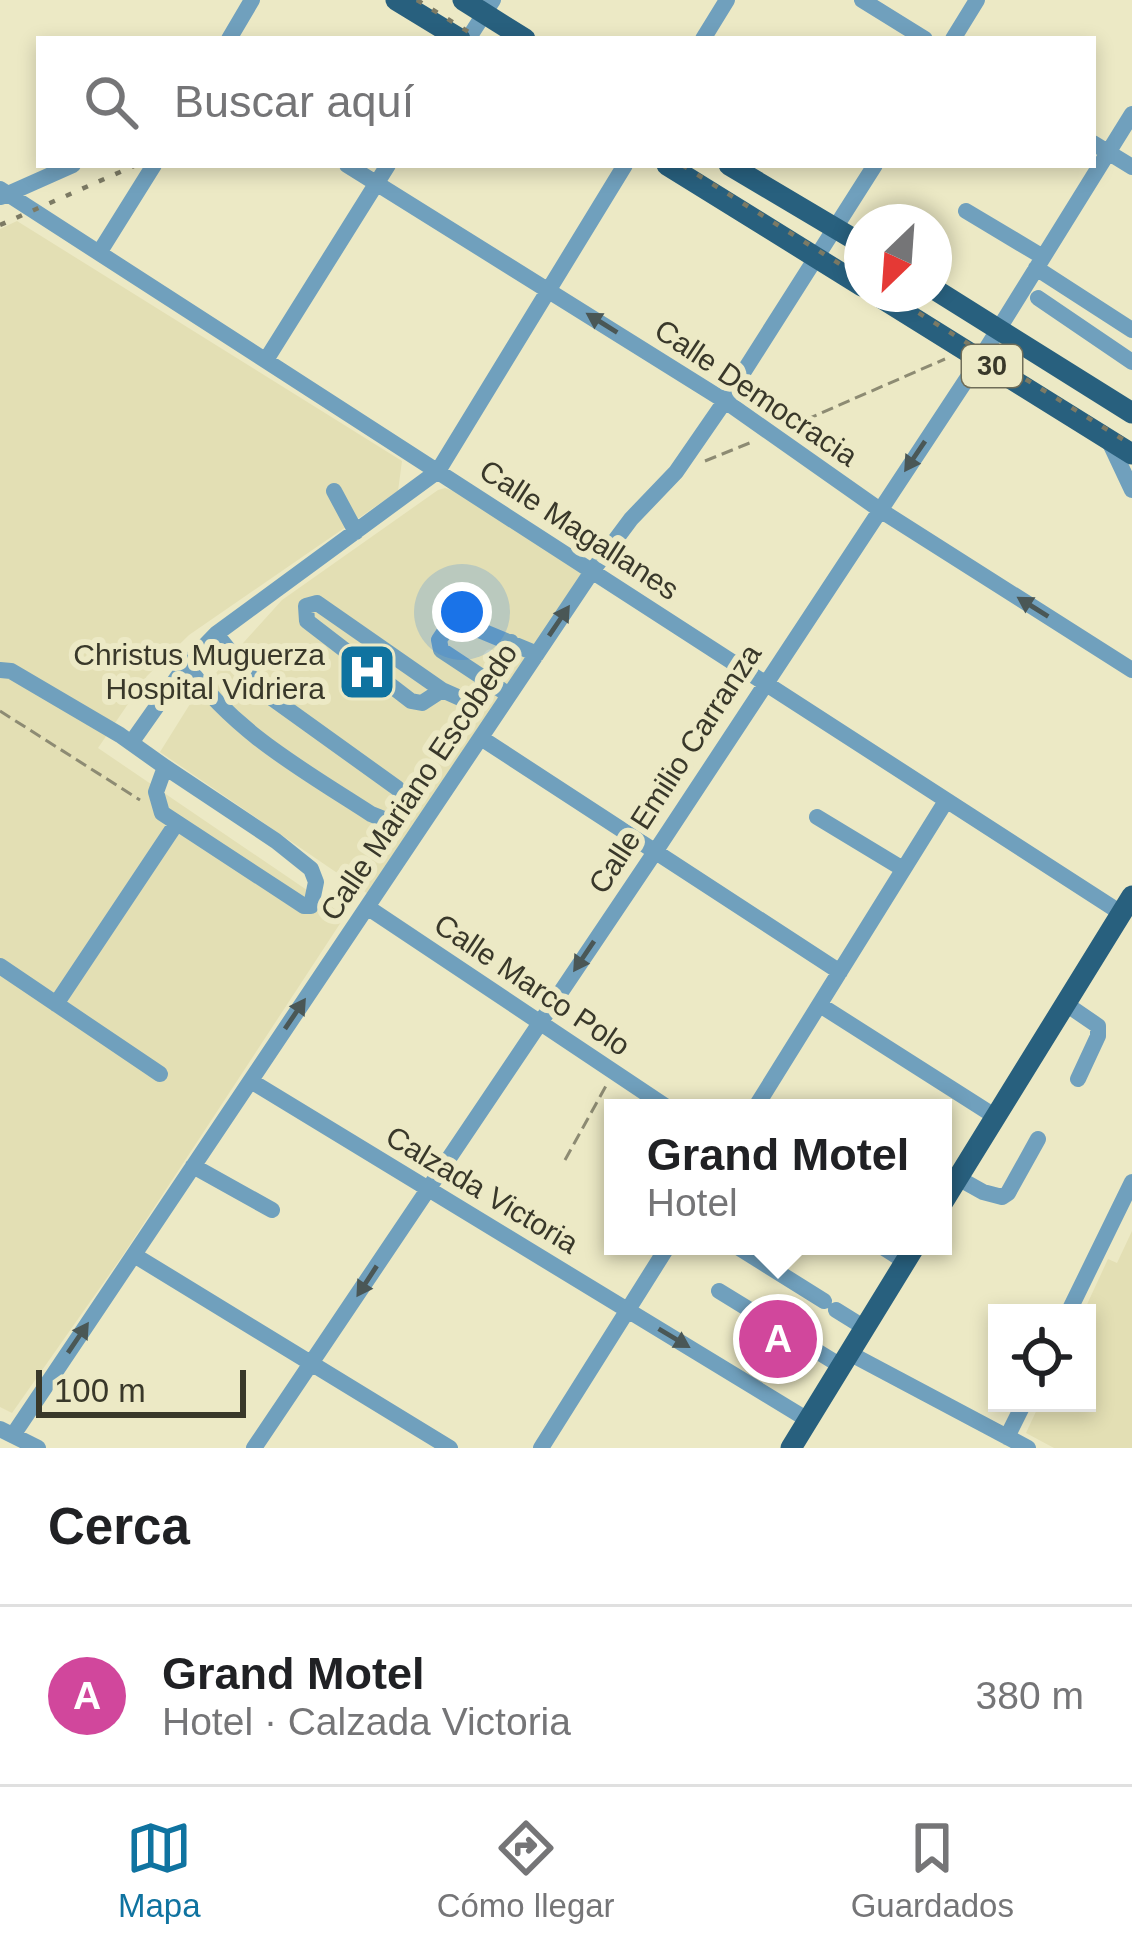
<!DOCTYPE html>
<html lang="es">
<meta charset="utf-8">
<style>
body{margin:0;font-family:Helvetica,sans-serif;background:#f2f2f2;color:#202124}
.controls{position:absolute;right:36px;bottom:36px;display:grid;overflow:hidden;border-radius:0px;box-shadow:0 6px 18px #0003}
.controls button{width:108px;height:108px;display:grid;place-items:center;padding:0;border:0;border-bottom:3px solid #e0e0e0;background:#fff;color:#202124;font:60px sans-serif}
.compass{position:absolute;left:844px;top:204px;width:108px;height:108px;border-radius:50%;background:#fff;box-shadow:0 6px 18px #0003;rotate:205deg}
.scale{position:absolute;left:36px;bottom:30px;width:210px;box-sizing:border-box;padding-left:12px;border:6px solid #39382a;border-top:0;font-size:33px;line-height:42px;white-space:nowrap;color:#39382a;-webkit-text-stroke:9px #ece9c5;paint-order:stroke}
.you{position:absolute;left:462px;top:612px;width:42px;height:42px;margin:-30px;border:9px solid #fff;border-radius:50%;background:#1a73e8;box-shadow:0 0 0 18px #1a73e833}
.badge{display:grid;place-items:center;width:78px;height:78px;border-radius:50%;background:#0f73a0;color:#fff;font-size:39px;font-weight:700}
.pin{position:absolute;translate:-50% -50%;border:6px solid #fff;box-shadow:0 3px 12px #0006}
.popup{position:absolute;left:604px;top:1099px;width:348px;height:156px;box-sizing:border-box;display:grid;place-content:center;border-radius:0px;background:#fff;filter:drop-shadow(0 3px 9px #0005);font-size:39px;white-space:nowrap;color:#757577}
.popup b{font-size:45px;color:#202124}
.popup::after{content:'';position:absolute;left:50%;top:100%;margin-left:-24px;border:24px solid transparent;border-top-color:#fff}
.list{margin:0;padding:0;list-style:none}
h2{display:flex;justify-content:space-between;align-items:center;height:156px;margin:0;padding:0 48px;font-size:51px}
h2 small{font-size:39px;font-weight:400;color:#757577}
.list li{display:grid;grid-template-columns:78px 1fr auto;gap:36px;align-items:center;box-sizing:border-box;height:180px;padding:0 48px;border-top:3px solid #e0e0e0}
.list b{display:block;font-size:45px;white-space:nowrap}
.list p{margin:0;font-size:39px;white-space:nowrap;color:#757577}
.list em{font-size:39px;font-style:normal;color:#757577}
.icon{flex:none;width:66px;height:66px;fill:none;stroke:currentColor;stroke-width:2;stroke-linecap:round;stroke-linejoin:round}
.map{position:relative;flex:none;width:1132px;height:1448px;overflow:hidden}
.search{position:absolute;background:#fff;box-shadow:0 6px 18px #0003;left:36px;right:36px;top:36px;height:132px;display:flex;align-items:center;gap:30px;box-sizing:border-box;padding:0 42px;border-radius:0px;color:#757577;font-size:45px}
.sheet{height:336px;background:#fff}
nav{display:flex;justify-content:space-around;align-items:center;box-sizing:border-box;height:168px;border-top:3px solid #e0e0e0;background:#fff;font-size:33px;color:#757577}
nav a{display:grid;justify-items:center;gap:6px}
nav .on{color:#0f73a0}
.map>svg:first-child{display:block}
.built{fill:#e3dfb4}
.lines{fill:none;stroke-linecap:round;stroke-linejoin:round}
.path{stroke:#8d8b73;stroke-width:3;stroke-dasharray:12 6;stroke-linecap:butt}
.minor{stroke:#70a0bd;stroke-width:16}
.major{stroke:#28607e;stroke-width:21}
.rail{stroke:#7c7a64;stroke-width:4.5;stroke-dasharray:6 12;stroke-linecap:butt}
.oneway{fill:#4a5756}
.labels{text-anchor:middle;stroke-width:12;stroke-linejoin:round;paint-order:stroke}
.shield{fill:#ece9c5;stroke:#6f6d58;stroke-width:3}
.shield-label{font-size:27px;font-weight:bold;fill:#39382a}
.street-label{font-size:30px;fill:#39382a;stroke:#ece9c5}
.poi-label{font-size:30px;fill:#39382a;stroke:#ece9c5;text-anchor:end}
</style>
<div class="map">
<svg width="1132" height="1448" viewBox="0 0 1132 1448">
<rect width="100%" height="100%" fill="#ece9c5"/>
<path class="built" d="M17,221L402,461L398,491L189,635L147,676L98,748L345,916L123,1255L12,1413L0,1407V229Z
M445,488L457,492L582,574L371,896L160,752L195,696L282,600L438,490Z
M1132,1231V1448H1054L1026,1433L1040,1403H1087V1313H1083L1108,1259L1117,1263Z"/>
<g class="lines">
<path class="path" d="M789,427L945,359
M705,461L752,442
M0,711L140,800
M565,1160L607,1084"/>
<path class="minor" d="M862,0L925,39
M229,39L252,0
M468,39L493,0
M703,39L727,0
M953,39L977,0
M1093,143L1132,167
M347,165L725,401L880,510L1132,670
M0,189L1121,913
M1,197L73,165
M966,211L1043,257
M99,253L154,165
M1036,268L1132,330
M1038,298L1132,362
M266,360L388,165
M1108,439L1132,490
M334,491L356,532
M186,665C237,734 300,768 371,814L386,820C395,816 400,803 401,793L397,788L262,691L216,634
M0,670L11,671L120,735L165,767L156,792L162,813L304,906H311L316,882L311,869L276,841L165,767
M442,690L422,703L411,701L307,621L306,606L317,603L442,690L460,698L477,693L511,642
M509,695L441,650L439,640L451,622H460L537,654
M481,738L840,972
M131,743L186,665L216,634L438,471L625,165
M817,817L903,869
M367,907L668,1108
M0,966L160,1074
M56,1004L176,824
M1066,1004L1098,1026V1036L1078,1079
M820,1005L996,1117
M251,1081L808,1420
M755,1108L946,801
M193,1166L272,1210
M958,1178L983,1192L1002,1197L1008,1193L1038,1139
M736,1246L824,1301
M881,1246L906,1262
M134,1255L450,1448
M719,1291L841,1366
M836,1310L865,1328
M1068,1313L1132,1182
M849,1353L1028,1448
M0,1429L38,1448
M13,1435L593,570L631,519L676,472L725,401L875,165
M1007,1437L1024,1403
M254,1448L655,852L980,359L1132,114
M541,1448L668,1246"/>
<path class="major" d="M396,0L460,39
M463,0L525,39
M667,165L862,286
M729,165L862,244
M934,289L1132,413
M875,294L1132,454
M943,1202L1132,896
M791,1448L915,1246"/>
<path class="rail" d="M417,0L480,39
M682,165L862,278
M0,225L136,165
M888,294L1132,445"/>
</g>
<defs><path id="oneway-solid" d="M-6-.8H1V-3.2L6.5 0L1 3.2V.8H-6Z" transform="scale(3)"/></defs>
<g class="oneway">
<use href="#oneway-solid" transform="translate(602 323) rotate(-148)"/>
<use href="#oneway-solid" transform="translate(915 456) rotate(124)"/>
<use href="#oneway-solid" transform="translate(1033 607) rotate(-148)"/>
<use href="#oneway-solid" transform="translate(559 621) rotate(-56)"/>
<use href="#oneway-solid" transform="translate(584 956) rotate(124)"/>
<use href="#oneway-solid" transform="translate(295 1014) rotate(-56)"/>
<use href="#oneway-solid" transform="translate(367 1281) rotate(123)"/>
<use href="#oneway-solid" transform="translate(78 1338) rotate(-56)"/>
<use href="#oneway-solid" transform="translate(674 1338) rotate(31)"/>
</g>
<defs>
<symbol id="hospital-square" viewBox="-11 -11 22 22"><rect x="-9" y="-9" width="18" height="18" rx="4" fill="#0f73a0" stroke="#ece9c5"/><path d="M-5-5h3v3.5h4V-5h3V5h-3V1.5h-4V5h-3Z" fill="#fff"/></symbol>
</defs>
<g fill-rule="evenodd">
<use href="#hospital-square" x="334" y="639" width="66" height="66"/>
</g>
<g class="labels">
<rect class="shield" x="962" y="345" width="60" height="42" rx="9"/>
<g class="shield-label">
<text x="992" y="375">30</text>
</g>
<g class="street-label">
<text transform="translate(756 393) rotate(34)" y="10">Calle Democracia</text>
<text transform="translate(579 530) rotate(33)" y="10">Calle Magallanes</text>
<text transform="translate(675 769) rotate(-57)" y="10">Calle Emilio Carranza</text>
<text transform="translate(419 782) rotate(-56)" y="10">Calle Mariano Escobedo</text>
<text transform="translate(532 985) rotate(34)" y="10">Calle Marco Polo</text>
<text transform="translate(482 1190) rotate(31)" y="10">Calzada Victoria</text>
</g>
<g class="poi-label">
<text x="325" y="665">Christus Muguerza<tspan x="325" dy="34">Hospital Vidriera</tspan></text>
</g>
</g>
</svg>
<div class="controls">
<button><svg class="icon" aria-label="locate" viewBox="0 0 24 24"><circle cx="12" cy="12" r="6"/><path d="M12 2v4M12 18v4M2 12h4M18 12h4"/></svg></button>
</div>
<svg class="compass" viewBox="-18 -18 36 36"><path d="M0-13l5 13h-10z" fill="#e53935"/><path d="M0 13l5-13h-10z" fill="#757577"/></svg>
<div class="scale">100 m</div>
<div class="you"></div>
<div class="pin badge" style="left:778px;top:1339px;background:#d1479c">A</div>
<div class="popup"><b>Grand Motel</b>Hotel</div>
<div class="search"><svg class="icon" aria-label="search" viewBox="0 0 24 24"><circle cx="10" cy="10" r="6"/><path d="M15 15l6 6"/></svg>Buscar aquí</div>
</div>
<section class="sheet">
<h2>Cerca<small></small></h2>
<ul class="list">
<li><span class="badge" style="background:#d1479c">A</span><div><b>Grand Motel</b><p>Hotel · Calzada Victoria</p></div><em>380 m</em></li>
</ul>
</section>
<nav>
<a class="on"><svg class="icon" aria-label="map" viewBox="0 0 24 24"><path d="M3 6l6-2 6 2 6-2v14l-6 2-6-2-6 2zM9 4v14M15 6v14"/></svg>Mapa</a>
<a><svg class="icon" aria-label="directions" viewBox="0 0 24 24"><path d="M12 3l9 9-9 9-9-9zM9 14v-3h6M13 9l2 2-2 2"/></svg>Cómo llegar</a>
<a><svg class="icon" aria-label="saved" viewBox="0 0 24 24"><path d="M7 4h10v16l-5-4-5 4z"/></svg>Guardados</a>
</nav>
